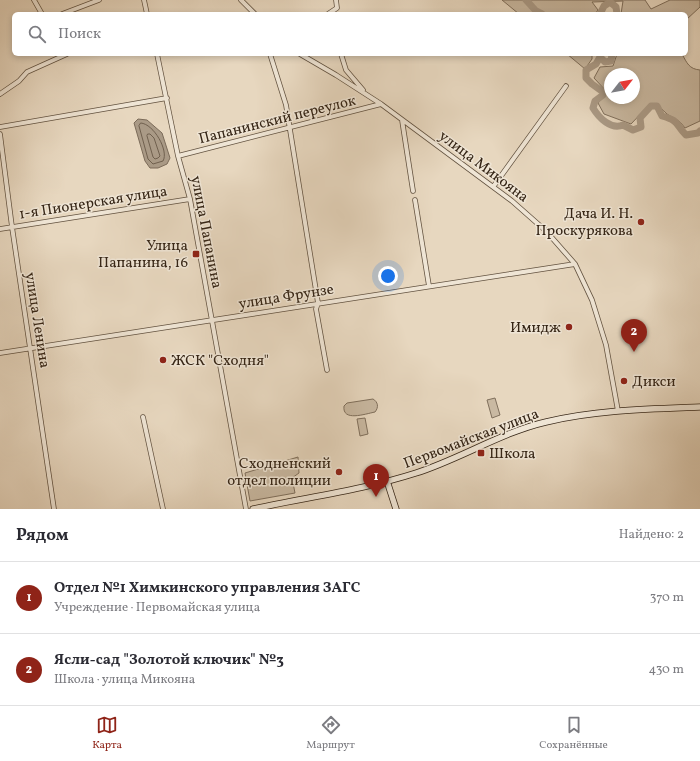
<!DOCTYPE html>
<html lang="ru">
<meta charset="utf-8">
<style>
body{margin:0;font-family:Vollkorn,serif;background:#f7f7f7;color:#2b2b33}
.compass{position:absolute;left:604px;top:68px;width:36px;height:36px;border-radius:50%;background:#fff;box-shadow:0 2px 6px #0003;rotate:59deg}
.you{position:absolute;left:388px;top:276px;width:14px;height:14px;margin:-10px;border:3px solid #fff;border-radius:50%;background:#1a73e8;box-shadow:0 0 0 6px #1a73e833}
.badge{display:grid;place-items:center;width:26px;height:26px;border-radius:50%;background:#8f2418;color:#fff;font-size:13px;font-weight:700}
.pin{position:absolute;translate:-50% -33px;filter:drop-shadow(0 1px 2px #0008)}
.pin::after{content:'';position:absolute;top:21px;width:14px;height:12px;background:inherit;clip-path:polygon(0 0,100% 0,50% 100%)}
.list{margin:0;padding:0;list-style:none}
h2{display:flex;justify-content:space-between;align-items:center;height:52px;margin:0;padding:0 16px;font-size:17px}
h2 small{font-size:13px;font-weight:400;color:#7c7c81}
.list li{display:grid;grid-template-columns:26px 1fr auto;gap:12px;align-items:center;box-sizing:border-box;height:72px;padding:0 16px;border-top:1px solid #e1e1e2}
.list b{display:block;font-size:15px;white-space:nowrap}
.list p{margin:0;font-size:13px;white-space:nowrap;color:#7c7c81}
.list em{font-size:13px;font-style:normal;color:#7c7c81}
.icon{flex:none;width:22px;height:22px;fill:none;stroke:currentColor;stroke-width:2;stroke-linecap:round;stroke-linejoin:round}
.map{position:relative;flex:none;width:700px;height:509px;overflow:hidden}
.search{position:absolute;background:#fff;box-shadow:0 2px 6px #0003;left:12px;right:12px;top:12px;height:44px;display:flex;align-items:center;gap:10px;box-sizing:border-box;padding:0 14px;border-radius:6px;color:#7c7c81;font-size:15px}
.sheet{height:196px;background:#fff}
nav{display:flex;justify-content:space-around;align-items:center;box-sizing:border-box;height:56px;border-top:1px solid #e1e1e2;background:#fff;font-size:11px;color:#7c7c81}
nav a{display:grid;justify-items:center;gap:2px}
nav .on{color:#8f2418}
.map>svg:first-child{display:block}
.green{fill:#c9b9a2;stroke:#7f6f5c;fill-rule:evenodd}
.water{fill:#aa9a86;stroke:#7b6b59}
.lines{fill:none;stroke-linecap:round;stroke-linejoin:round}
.shore{stroke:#70604e;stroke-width:1}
.river{stroke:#aa9a86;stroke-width:7}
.street-casing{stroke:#625240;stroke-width:5.5}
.secondary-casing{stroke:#352516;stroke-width:7}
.street{stroke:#efe5d5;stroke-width:4}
.secondary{stroke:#efe5d5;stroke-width:5.5}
.poi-dot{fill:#8f2418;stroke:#efe5d5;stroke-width:1.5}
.labels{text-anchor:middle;stroke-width:3;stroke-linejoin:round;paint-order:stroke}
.street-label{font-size:15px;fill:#352516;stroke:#efe5d5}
.poi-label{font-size:15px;fill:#352516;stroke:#efe5d5;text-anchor:end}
</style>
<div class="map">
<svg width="700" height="509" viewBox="0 0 700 509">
<rect width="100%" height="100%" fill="#e7d7bf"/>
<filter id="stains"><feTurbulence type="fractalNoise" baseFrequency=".005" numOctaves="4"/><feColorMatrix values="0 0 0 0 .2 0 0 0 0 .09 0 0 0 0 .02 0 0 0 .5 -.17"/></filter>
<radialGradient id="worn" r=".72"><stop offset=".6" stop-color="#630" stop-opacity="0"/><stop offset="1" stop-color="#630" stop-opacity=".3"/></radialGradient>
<path class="green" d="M502,0H645L651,9L670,0H700V7L686,20V14H621L623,1L592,2L598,10L595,14H519Z
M567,54H592V59L585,69Z
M617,54H682C687,63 689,69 700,70V121L685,128C678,119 678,121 670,116C661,111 663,105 650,104L631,124L604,114L598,103L607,92L594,78L600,67L613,66ZM610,74H634V98H610Z
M495,398L500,415L492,418L487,400Z
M373,399C378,402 379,407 375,412C365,414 342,422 344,406L347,403Z
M365,418L368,434L360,436L357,419Z
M298,457L299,473L292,478L295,493L250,501L245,473Z"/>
<path class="water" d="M138,119L147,120L162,133L170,158L167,164L158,168H150L145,161L134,123Z"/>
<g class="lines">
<path class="shore" d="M141,123C154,124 169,151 163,161L153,164L148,159L139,126Z
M148,134H150L154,138L160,156L158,158L155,159L153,157L147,136Z"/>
<path class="river" d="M526,0L536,11L542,14
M600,14L604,6L610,2L616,7L617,14
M612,54L611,61L605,62L600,57L596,64L586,70V78L592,84L603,92V95L595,101L593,108C599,118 611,130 623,125L633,130L641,127L640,118L651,106H657L662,116C680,121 675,124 686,135L698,133L700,131"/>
<defs>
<path id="street" d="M34,0L42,14
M144,0L147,14
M241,0L255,14
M62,14L99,0
M328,14L337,8L336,0
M157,54L178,156L190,199L246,509
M270,54L286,105L318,303L316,309L327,370
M300,54L336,75L381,104L512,201L546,231L575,264L592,300L606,345L618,411
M341,54L346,70L363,90
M0,94L19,81L27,72L67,54
M402,120L413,191
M0,127L167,98
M0,134L12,227L54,509
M178,156L381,104
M493,187L566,86
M415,200L429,286
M0,229L190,199
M0,353L575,264
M143,417L163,509"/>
<path id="secondary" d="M387,481L396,509
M253,509C308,497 363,490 416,473C460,459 502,432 546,422C596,410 649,409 700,407"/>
</defs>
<use href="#street" class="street-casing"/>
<use href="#secondary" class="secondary-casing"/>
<use href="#street" class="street"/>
<use href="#secondary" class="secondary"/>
</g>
<g class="poi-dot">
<circle cx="641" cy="222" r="4"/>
<rect x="192" y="250" width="8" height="8" rx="2"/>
<circle cx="569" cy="327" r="4"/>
<circle cx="163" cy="360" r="4"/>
<circle cx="624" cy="381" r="4"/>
<rect x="477" y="449" width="8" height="8" rx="2"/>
<circle cx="339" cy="472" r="4"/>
</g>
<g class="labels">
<g class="street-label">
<text transform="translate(277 119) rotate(-14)" y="5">Папанинский переулок</text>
<text transform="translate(484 166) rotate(37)" y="5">улица Микояна</text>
<text transform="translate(93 202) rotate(-9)" y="5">1-я Пионерская улица</text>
<text transform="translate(207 232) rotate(79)" y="5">улица Папанина</text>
<text transform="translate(286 296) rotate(-9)" y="5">улица Фрунзе</text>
<text transform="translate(38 320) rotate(81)" y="5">улица Ленина</text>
<text transform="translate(471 438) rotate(-21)" y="5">Первомайская улица</text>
</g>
<g class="poi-label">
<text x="633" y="218">Дача И. Н.<tspan x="633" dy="17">Проскурякова</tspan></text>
<text x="188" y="250">Улица<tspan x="188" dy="17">Папанина, 16</tspan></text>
<text x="561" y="332">Имидж</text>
<text x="171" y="365" text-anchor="start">ЖСК "Сходня"</text>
<text x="632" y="386" text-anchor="start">Дикси</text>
<text x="489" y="458" text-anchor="start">Школа</text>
<text x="331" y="468">Сходненский<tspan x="331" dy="17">отдел полиции</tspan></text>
</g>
</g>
<rect width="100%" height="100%" filter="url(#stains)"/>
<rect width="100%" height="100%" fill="url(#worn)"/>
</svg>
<svg class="compass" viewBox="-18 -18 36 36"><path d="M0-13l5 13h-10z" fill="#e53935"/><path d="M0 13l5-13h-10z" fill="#7c7c81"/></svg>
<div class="you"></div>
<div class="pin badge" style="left:376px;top:497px">1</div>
<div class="pin badge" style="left:634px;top:352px">2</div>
<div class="search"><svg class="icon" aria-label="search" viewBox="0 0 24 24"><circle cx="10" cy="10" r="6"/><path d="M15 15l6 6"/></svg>Поиск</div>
</div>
<section class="sheet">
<h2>Рядом<small>Найдено: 2</small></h2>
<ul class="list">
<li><span class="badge">1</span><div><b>Отдел №1 Химкинского управления ЗАГС</b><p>Учреждение · Первомайская улица</p></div><em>370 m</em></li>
<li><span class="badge">2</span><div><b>Ясли-сад &quot;Золотой ключик&quot; №3</b><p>Школа · улица Микояна</p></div><em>430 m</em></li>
</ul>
</section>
<nav>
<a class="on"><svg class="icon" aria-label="map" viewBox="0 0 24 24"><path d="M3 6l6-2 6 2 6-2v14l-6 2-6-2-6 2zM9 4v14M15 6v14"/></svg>Карта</a>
<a><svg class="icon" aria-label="directions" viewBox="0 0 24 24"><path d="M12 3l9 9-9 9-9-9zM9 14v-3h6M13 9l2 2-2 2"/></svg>Маршрут</a>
<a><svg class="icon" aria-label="saved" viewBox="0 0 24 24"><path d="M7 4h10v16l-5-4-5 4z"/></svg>Сохранённые</a>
</nav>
